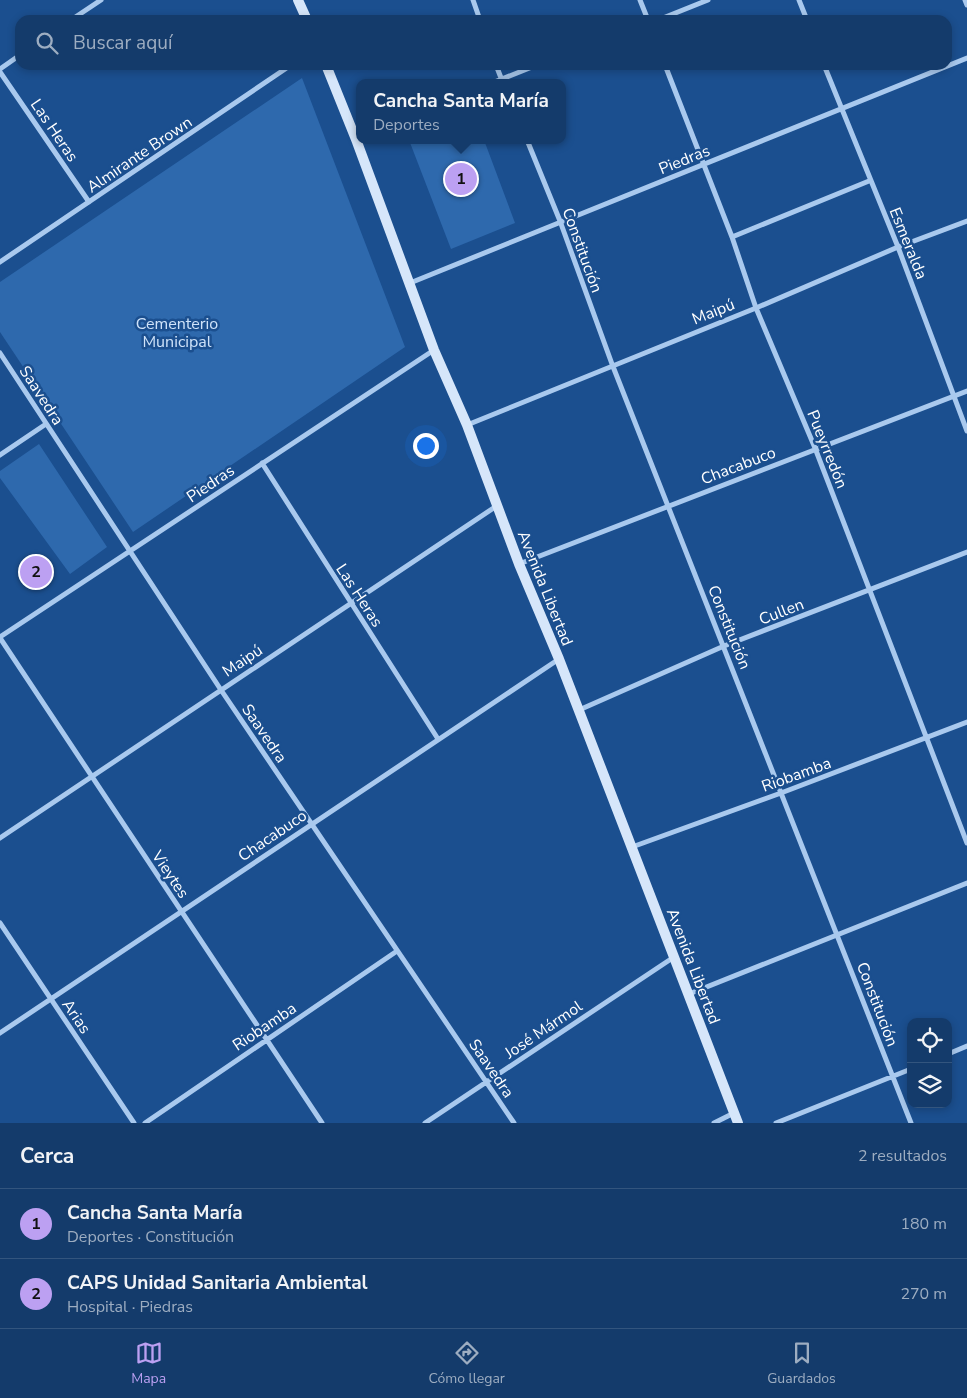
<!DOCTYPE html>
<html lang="es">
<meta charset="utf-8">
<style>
body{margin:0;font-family:"Nunito Sans",sans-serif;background:#214673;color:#f1f3f6}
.controls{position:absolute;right:15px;bottom:15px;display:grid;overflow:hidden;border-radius:10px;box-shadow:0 2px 8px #0003}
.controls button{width:45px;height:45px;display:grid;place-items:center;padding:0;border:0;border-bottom:1px solid #33557e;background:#143b6b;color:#f1f3f6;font:25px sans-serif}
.you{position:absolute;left:425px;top:445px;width:18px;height:18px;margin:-12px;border:4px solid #fff;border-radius:50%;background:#1a73e8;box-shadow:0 0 0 8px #1a73e833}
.badge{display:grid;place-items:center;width:32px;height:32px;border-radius:50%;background:#bca0f2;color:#111;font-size:16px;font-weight:700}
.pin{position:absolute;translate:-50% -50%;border:2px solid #fff;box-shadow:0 1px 5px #0006}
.popup{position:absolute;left:356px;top:79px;width:210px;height:65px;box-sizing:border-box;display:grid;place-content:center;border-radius:10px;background:#143b6b;filter:drop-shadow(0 1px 4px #0005);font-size:16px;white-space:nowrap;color:#9dadc1}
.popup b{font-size:19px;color:#f1f3f6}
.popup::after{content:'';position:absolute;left:50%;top:100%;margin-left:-10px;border:10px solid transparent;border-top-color:#143b6b}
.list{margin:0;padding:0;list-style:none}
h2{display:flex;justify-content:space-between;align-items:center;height:65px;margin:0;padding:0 20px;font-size:21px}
h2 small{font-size:16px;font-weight:400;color:#9dadc1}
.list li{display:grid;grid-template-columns:32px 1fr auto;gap:15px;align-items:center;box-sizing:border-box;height:70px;padding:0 20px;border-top:1px solid #33557e}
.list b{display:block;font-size:19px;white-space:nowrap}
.list p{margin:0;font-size:16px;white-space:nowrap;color:#9dadc1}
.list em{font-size:16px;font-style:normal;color:#9dadc1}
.icon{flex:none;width:28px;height:28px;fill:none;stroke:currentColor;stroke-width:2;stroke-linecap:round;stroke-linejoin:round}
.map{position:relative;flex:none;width:967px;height:1123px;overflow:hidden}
.search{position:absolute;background:#143b6b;box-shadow:0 2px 8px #0003;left:15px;right:15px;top:15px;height:55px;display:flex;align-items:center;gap:12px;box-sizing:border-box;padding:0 18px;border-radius:15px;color:#9dadc1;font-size:19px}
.sheet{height:205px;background:#143b6b}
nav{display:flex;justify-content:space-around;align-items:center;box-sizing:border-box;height:70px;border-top:1px solid #33557e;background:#143b6b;font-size:14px;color:#9dadc1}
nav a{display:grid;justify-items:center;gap:2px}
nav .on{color:#bca0f2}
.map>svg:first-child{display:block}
.green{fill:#2e69ad}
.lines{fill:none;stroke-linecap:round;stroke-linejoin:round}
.minor{stroke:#a9c9ee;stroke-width:5}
.secondary{stroke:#d6e6fa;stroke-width:10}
.labels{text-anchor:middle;stroke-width:5;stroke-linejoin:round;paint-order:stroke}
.street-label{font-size:16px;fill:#fff;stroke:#1b4f8f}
.park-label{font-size:16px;fill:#cfe3fa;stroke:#1b4f8f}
</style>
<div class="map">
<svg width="967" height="1123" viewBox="0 0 967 1123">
<rect width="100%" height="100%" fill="#1b4f8f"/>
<path class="green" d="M302,78L405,347L133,532L0,332V282Z
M409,140H484L515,223L451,249Z
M39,444L107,547L70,574L0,478V471Z"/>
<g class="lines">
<path class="minor" d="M473,0L480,20
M640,0L648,20
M799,0L807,20
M965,0L967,5
M71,20L101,0
M658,20L708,0
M496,65L503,83
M665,65L732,237L756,308L815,448L967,843
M824,65L898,247L967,431
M0,69L20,55
M0,72L89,202
M492,83L537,65
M527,140L560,221L612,364L911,1123
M732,237L869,181
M0,262L291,65
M410,283L967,58
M0,353L221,690L514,1123
M467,425L756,308L898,247L967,221
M0,455L46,424
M262,463L438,739
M519,564L967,391
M0,637L434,350
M0,638L322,1123
M579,710L724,646L967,552
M0,838L498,505
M632,847L781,793L967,722
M0,923L134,1123
M689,994L967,883
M0,1033L559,659
M948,1054L967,1046
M145,1123L397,951
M425,1123L674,957
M714,1123L734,1113
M776,1123L911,1069"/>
<path class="secondary" d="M298,0L307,20
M326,65L357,142L434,350L467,425L519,564L559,659L738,1123"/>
</g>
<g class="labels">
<g class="street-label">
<text transform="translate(55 130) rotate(56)" y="6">Las Heras</text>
<text transform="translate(139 154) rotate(-34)" y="6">Almirante Brown</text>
<text transform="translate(684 159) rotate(-22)" y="6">Piedras</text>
<text transform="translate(909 243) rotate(68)" y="6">Esmeralda</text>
<text transform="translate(583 250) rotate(70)" y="6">Constitución</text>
<text transform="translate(713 311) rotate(-22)" y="6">Maipú</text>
<text transform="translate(42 395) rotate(57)" y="6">Saavedra</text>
<text transform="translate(828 449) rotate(68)" y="6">Pueyrredón</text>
<text transform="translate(738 465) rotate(-21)" y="6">Chacabuco</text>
<text transform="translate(210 483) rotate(-34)" y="6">Piedras</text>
<text transform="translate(546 588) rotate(68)" y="6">Avenida Libertad</text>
<text transform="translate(360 595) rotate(57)" y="6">Las Heras</text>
<text transform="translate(781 611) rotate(-21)" y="6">Cullen</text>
<text transform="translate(730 627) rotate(68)" y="6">Constitución</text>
<text transform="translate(242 660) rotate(-34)" y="6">Maipú</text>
<text transform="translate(265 733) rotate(56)" y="6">Saavedra</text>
<text transform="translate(796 774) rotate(-20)" y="6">Riobamba</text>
<text transform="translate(272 835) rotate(-34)" y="6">Chacabuco</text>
<text transform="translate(171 874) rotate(56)" y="6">Vieytes</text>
<text transform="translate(694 966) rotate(69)" y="6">Avenida Libertad</text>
<text transform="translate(878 1004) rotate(69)" y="6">Constitución</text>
<text transform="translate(77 1016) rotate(56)" y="6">Arias</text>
<text transform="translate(264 1026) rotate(-34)" y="6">Riobamba</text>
<text transform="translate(543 1029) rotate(-34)" y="6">José Mármol</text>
<text transform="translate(492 1068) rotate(56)" y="6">Saavedra</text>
</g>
<g class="park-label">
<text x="177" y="329">Cementerio<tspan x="177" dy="18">Municipal</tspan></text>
</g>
</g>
</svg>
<div class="controls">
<button><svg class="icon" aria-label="locate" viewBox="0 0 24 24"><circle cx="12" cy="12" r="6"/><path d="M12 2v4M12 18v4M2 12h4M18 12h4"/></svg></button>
<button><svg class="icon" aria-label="layers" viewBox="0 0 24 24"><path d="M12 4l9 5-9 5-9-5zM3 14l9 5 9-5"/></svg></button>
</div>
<div class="you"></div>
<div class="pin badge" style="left:461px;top:179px">1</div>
<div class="popup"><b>Cancha Santa María</b>Deportes</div>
<div class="pin badge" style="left:36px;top:572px">2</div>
<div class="search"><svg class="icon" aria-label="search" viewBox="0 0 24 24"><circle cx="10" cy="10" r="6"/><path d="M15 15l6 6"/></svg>Buscar aquí</div>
</div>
<section class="sheet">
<h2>Cerca<small>2 resultados</small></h2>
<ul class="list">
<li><span class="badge">1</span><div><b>Cancha Santa María</b><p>Deportes · Constitución</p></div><em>180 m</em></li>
<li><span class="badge">2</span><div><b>CAPS Unidad Sanitaria Ambiental</b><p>Hospital · Piedras</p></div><em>270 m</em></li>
</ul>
</section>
<nav>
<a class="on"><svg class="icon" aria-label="map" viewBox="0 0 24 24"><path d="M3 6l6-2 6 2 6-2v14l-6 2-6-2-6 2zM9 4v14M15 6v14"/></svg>Mapa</a>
<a><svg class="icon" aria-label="directions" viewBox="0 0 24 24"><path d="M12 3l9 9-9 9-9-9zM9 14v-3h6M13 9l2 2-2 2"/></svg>Cómo llegar</a>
<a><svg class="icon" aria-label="saved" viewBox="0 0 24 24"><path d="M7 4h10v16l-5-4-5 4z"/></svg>Guardados</a>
</nav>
